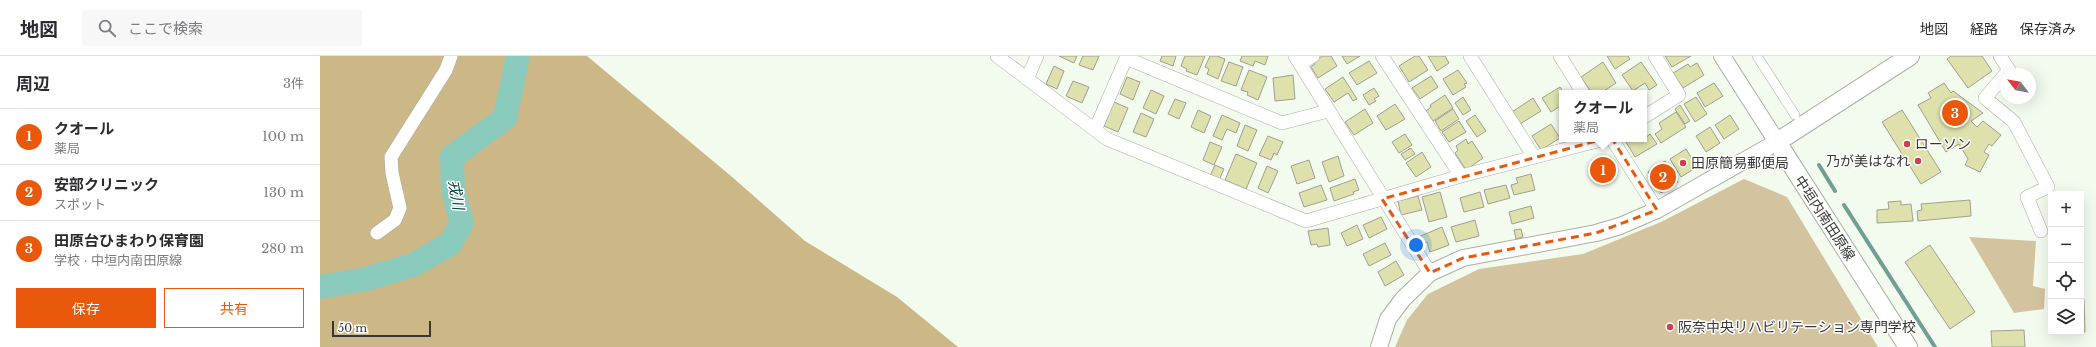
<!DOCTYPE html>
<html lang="ja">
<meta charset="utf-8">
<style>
body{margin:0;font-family:"Libre Baskerville","Noto Sans JP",serif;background:#f7f7f7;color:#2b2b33}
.controls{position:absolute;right:12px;bottom:12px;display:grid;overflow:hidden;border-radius:0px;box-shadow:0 4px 16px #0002}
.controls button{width:36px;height:36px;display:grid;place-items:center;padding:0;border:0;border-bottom:1px solid #e1e1e2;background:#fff;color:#2b2b33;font:20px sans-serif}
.compass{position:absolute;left:1680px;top:12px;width:36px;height:36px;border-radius:50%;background:#fff;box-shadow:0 4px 16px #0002;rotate:301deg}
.scale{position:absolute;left:12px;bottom:10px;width:99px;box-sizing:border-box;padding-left:4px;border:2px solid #363934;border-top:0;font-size:11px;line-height:14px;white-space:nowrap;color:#363934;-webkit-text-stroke:3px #fff;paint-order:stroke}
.you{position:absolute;left:1096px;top:189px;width:14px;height:14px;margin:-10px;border:3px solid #fff;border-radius:50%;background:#1a73e8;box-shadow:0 0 0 6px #1a73e833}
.badge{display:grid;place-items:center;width:26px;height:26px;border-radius:50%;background:#ea580c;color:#fff;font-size:13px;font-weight:700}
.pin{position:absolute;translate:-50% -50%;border:2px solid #fff;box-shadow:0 1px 4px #0006}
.popup{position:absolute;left:1239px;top:34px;width:88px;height:52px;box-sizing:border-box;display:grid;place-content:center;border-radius:0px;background:#fff;filter:drop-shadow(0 1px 3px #0005);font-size:13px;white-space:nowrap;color:#7c7c81}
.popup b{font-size:15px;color:#2b2b33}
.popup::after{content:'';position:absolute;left:50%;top:100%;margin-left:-8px;border:8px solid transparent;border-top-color:#fff}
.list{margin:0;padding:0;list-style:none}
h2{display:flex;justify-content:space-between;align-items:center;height:52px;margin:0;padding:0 16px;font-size:17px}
h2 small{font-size:13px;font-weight:400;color:#7c7c81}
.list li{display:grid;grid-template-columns:26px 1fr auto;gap:12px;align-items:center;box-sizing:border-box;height:56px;padding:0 16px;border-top:1px solid #e1e1e2}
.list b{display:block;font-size:15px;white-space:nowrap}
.list p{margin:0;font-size:13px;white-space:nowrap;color:#7c7c81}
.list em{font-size:13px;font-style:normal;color:#7c7c81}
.actions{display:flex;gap:8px;padding:12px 16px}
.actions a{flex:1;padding:9px 0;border:1px solid #ea580c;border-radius:0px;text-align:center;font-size:14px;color:#ea580c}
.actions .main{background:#ea580c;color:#fff}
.icon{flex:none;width:22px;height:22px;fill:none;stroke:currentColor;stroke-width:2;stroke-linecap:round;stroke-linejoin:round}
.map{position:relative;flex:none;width:1776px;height:291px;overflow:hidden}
header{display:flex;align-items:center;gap:24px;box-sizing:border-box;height:56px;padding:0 20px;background:#fff;border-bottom:1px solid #e1e1e2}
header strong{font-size:19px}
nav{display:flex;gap:22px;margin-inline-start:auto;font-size:14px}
.search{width:280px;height:36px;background:#f7f7f7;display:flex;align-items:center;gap:10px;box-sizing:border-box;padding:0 14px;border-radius:0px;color:#7c7c81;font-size:15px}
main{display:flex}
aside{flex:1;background:#fff}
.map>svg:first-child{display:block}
.green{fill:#d3c39f}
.forest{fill:#ccb887}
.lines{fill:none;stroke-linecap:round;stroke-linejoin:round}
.stream{stroke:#719f95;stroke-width:4}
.river{stroke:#8acbbe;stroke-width:24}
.building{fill:#dee1ac;stroke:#9fa094}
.pedestrian-casing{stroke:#a9b0a5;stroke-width:10}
.minor-casing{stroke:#a9b0a5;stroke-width:14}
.tertiary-casing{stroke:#a9b0a5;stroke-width:18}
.secondary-casing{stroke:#a9b0a5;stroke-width:20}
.pedestrian{stroke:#fff;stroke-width:9}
.minor{stroke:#fff;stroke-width:13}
.tertiary{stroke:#fff;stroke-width:16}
.secondary{stroke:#fff;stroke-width:18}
.marked{fill:none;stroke:#e8590c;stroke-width:3;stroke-dasharray:8 5;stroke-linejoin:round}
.poi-dot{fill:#cf3f51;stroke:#fff;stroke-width:1.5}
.labels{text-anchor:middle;stroke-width:3;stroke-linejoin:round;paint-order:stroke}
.poi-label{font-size:14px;fill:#363934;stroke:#fff;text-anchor:start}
.street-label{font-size:14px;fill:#363934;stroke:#fff}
.water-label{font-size:15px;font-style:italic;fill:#09453d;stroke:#fff}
</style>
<header>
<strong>地図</strong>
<div class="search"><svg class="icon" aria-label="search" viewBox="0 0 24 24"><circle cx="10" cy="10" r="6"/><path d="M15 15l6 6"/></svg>ここで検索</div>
<nav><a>地図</a><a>経路</a><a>保存済み</a></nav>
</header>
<main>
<aside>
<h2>周辺<small>3件</small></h2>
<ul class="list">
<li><span class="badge">1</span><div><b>クオール</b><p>薬局</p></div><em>100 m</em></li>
<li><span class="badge">2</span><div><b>安部クリニック</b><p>スポット</p></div><em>130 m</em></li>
<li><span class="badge">3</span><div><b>田原台ひまわり保育園</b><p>学校 · 中垣内南田原線</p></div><em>280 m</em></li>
</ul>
<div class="actions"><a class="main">保存</a><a>共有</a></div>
</aside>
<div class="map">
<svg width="1776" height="291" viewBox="0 0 1776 291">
<rect width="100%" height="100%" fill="#f3faee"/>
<path class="green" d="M1424,123L1467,141L1558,291H1075L1087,264L1108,238L1159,213L1263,198L1341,166Z
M1649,181L1716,185L1713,230L1725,233L1724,253L1694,257Z"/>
<path class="forest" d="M0,0H267L411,120L485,185L577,241L638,291H0Z"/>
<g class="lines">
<path class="stream" d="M1499,109L1515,135
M1524,149L1615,291"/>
<path class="river" d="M0,231L46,223L93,209L130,188L142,167L133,135L132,101L185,62L198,0"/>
</g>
<path class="building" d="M739,0H757L754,7Z
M763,0H779L773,14L759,9Z
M842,0H856L853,10L840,5Z
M865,0H885L877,19L866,15L867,13L861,10Z
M890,0H897L905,3L898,23L887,18L889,13L885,11Z
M922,0H948L945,9L935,5L933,10L920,5Z
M1002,0H1011L1017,10L998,22L991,11L995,8L994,6Z
M1022,0H1040L1027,8Z
M1095,0H1099L1108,14L1089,26L1079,10Z
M1108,0H1125L1129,7L1117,15Z
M1287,0H1308L1310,3L1295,13Z
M1345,0H1371L1352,11Z
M1631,0H1662L1672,15L1648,32L1627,3Z
M1049,5L1057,17L1037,29L1029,17Z
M909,6L923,11L916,30L901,25Z
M1283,6L1296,27L1281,37H1272L1261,21Z
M1321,6L1337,29L1329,34L1325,27L1313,35L1302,19Z
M1377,7L1384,19L1363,32L1353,17L1368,8L1370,11Z
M734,10L744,15L737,33L726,28Z
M929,14L947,21L938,44L927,39L928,36L921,34Z
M1138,14L1147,27L1144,28L1146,31L1133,39L1123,23Z
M973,19L975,43L955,45L953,22Z
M1111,20L1118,31L1100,43L1092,32Z
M807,21L820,26L813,44L800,38Z
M1023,21L1037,43L1033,45L1028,37L1014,46L1005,33Z
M753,25L769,31L762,47L746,40Z
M1394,27L1403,40L1385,51L1377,37Z
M1624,27L1631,37L1633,35L1663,57L1651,65L1657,71L1663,65L1681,79L1672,90L1669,88L1664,96L1669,99L1660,116L1645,109L1648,103L1639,88L1626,96L1598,49L1611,42L1608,37Z
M1240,31L1244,37H1242V49L1231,56L1222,42Z
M1054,32L1059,40L1054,43L1056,45L1049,49L1043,39Z
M831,34L844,40L836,58L823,52Z
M1125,39L1133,52L1113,65L1106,55L1111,51L1110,49Z
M1143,41L1151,54L1143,59L1135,47Z
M1376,41L1387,58L1375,66L1364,48Z
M1213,42L1221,55L1200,68L1192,56Z
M855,43L866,47L859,63L848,58Z
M794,46L808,52L798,76L784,70Z
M1075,48L1085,63L1066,74L1057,60Z
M1360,49L1370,65L1365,68L1355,53Z
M1045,53L1053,67L1034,79L1025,66Z
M1133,53L1139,63L1121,75L1115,65Z
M878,54L891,60L884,77L871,71Z
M1582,54L1621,116L1601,128L1562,66Z
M1356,56L1366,71L1341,87L1335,78L1342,73L1339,67Z
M821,57L834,63L826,81L813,76Z
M902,59L920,67L916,77L907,73L902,84L893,80Z
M1155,59L1166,75L1157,81L1146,65Z
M1410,59L1419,73L1404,83L1395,69Z
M1139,65L1146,76L1129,86L1122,76Z
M1231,68L1240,82L1221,94L1212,80Z
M925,69L937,74L928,95L917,90Z
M1390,71L1400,87L1386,96L1376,80Z
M1085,78L1092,89L1079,97L1072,86Z
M1330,78L1337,88L1315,101L1306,86L1311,83H1324Z
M948,80L963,86L957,99L954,97L951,104L939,99Z
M1146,83L1148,88L1152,85L1163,102L1146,114L1135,97L1138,94L1136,90Z
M890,86L902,91L894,109L883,104Z
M1091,92L1095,98L1085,104L1081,98Z
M1366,93L1377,111L1361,121L1350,103Z
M1102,96L1111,111L1096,121L1086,107Z
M916,98L937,107L926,133L905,124Z
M1018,100L1024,120L1009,126L1002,106Z
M1287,103L1293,119L1280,124L1274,108Z
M989,104L995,122L977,128L971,110Z
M1345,105L1358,126L1341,137L1328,116Z
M895,109L904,113L899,124L890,120Z
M947,110L958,115L948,137L938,132Z
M1211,118L1215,134L1194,139L1191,129L1198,127L1196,122Z
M1035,123L1039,134L1033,136L1034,138L1014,145L1010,132Z
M1001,129L1007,144L984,151L979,137Z
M1186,129L1190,142L1168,148L1164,134Z
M1120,136L1127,161L1109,166L1102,141Z
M1160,136L1164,151L1144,156L1140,142Z
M1098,140L1102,154L1081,159L1078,145Z
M1650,144L1651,160L1598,165L1597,155L1602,154L1601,148Z
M1581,145V149L1591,148L1593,165L1557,167V154L1569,153L1568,146Z
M1211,150L1214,162L1192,168L1189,156Z
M1061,161L1067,173L1049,182L1043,169Z
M1155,164L1159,180L1136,186L1131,171Z
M1037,169L1043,183L1027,190L1021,177Z
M1122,171L1129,189L1110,196L1107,186L1099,189L1096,182Z
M1008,172L1010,189L998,191L997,188L991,189L988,175Z
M1201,173L1203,181L1196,183L1194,174Z
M1065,187L1071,199L1049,210L1043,198Z
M1610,189L1655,256L1630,273L1585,206Z
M1076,205L1084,219L1065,230L1058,216Z
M1764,243L1765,276H1761V244Z
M1729,245H1731V267H1730Z
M1704,274L1705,291H1672L1671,275Z"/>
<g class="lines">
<defs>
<path id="pedestrian" d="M1437,0L1475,59"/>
<path id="minor" d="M677,0L787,83L986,165L1141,120L1285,83
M975,0L1110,217
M1062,0L1141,120
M1150,0L1214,101
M1240,0L1263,37
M1680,0L1689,14L1665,42L1694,66L1728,131L1707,141L1721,175
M806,2L962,67L1008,55
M980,8L993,0
M707,23L717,0
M1324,61L1359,39L1335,0
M775,74L807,0
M1292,83L1337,154
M57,177L75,164L80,152L72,117L71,101L126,14L131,0"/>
<path id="tertiary" d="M1059,291L1068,263L1083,243L1110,217L1143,202L1276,177L1300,170L1337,154L1457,86L1402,0"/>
<path id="secondary" d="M1588,291L1457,86L1590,0"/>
</defs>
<use href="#pedestrian" class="pedestrian-casing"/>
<use href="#minor" class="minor-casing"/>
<use href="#tertiary" class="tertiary-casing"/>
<use href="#secondary" class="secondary-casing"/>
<use href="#pedestrian" class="pedestrian"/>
<use href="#minor" class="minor"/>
<use href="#tertiary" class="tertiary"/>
<use href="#secondary" class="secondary"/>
</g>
<path class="marked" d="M1291,81L1337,154L1276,177L1143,202L1110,217L1062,143Z"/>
<g class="poi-dot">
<circle cx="1587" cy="88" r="4"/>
<circle cx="1598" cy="105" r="4"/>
<circle cx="1363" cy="107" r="4"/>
<circle cx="1350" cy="271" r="4"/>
</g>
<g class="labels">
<g class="poi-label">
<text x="1595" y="93">ローソン</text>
<text x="1590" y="110" text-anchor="end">乃が美はなれ</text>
<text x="1371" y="112">田原簡易郵便局</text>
<text x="1358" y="276">阪奈中央リハビリテーション専門学校</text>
</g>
<g class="street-label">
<text transform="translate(1505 162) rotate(57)" y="5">中垣内南田原線</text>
</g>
<g class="water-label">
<text transform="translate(136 139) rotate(80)" y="5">戎川</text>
</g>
</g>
</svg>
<div class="controls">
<button>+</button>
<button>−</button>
<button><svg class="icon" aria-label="locate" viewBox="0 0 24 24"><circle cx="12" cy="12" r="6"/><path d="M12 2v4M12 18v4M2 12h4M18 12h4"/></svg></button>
<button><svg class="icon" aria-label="layers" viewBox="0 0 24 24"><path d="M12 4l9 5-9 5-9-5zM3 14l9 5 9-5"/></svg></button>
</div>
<svg class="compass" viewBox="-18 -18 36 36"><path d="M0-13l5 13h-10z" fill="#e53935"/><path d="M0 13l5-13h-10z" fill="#7c7c81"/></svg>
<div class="scale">50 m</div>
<div class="you"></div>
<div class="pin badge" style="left:1283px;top:114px">1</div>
<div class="popup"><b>クオール</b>薬局</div>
<div class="pin badge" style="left:1343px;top:121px">2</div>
<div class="pin badge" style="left:1635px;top:57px">3</div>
</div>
</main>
